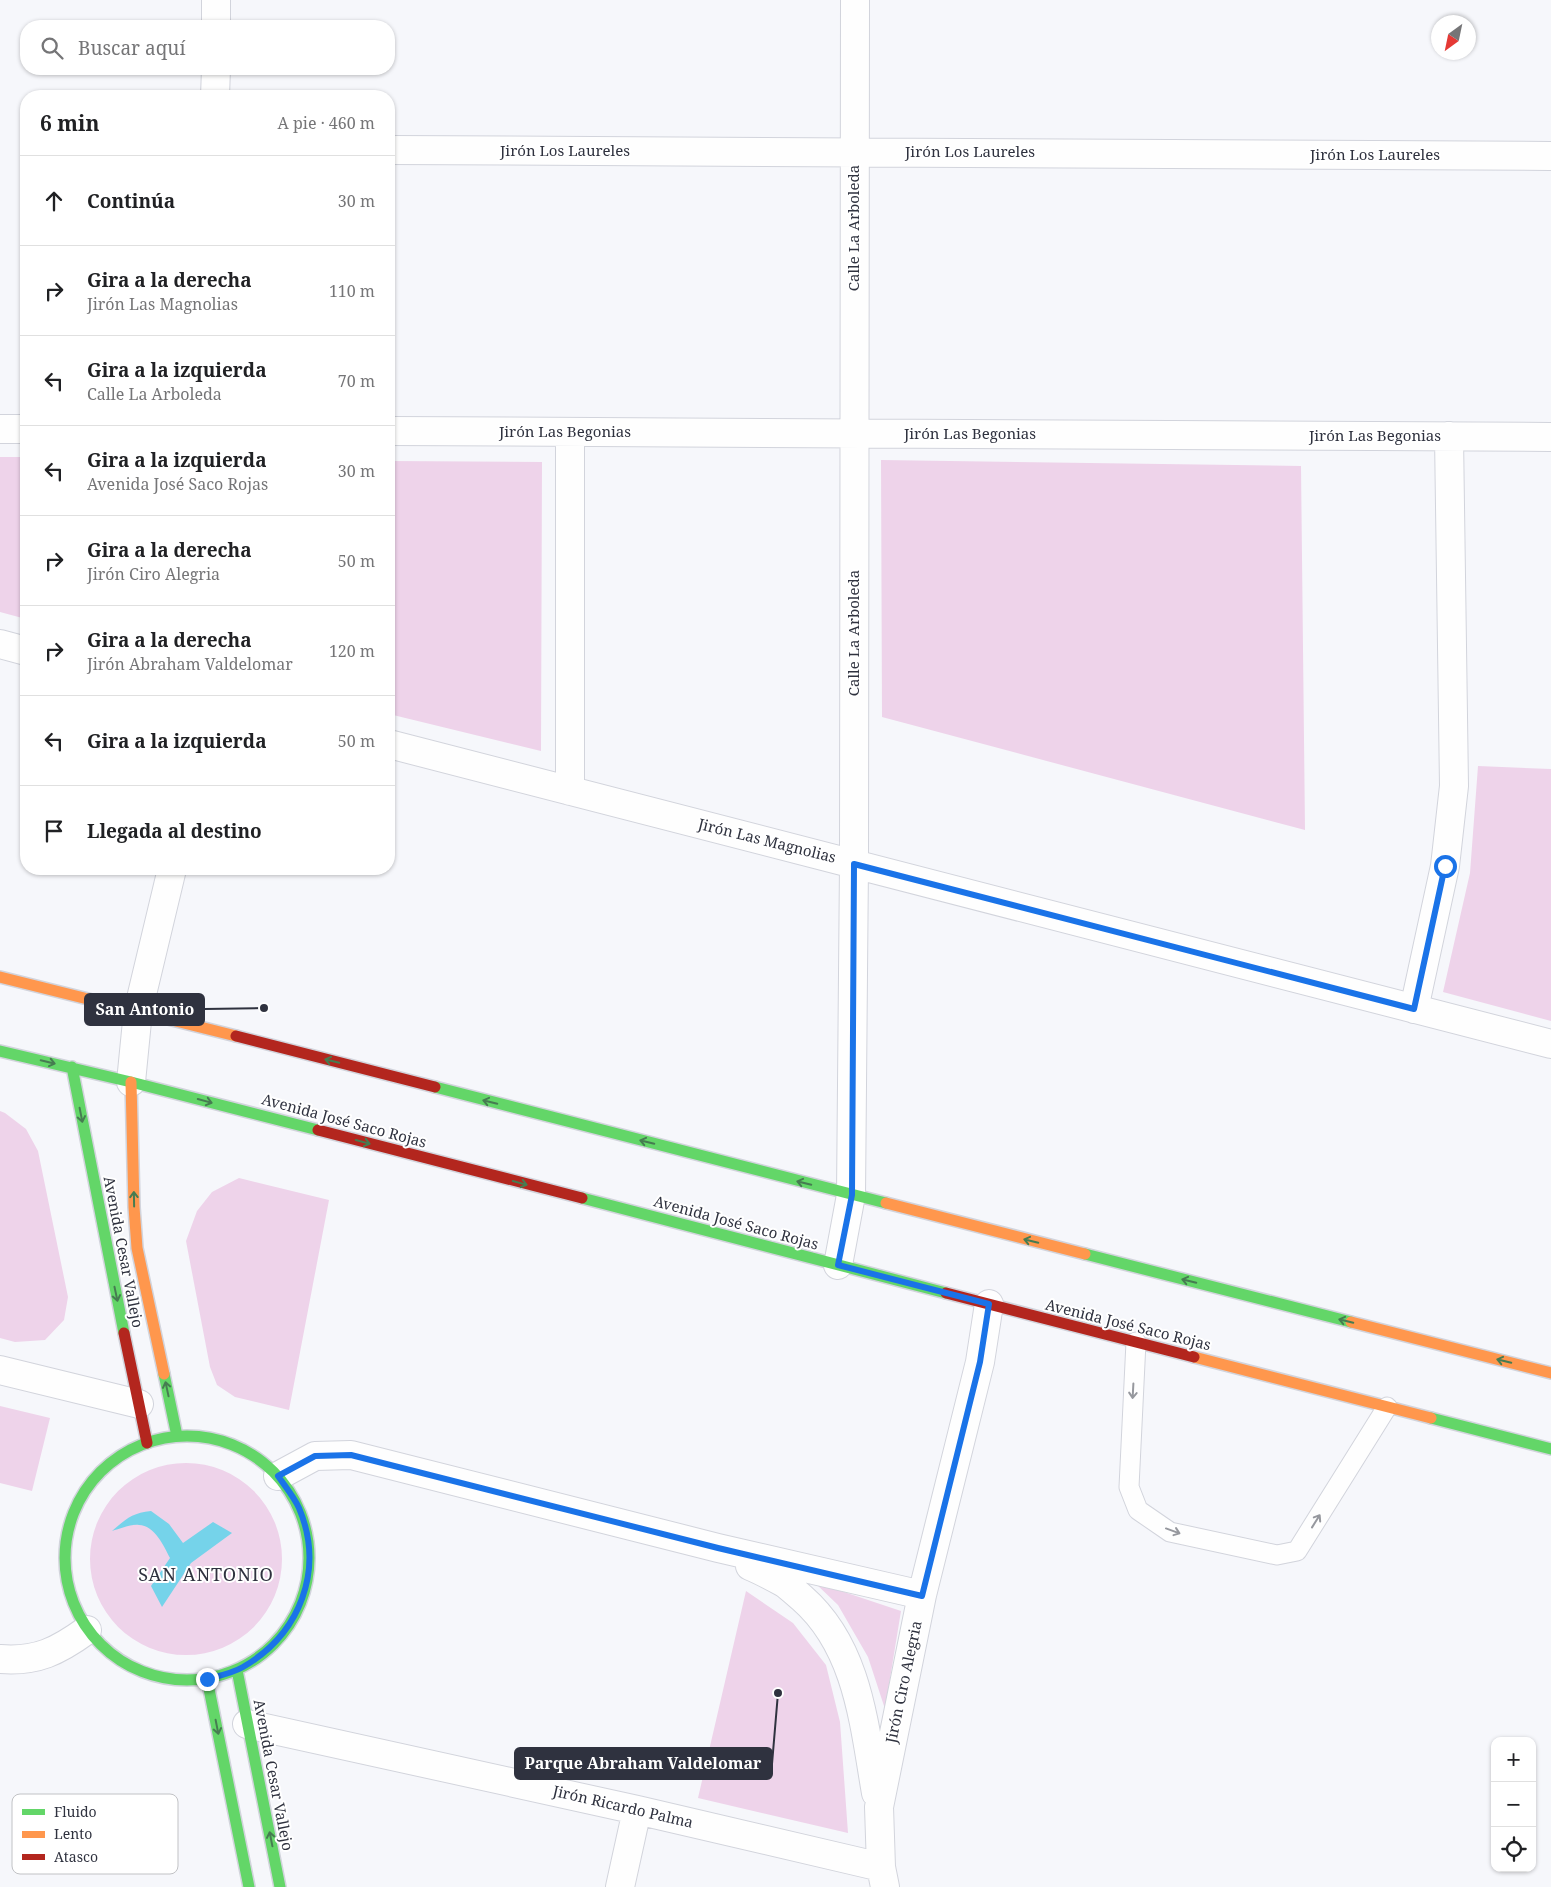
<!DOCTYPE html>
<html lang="es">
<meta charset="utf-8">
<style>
body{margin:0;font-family:"Noto Serif",serif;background:#f2f2f2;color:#202124}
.controls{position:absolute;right:15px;bottom:15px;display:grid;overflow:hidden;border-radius:10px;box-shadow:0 1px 4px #0004}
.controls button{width:45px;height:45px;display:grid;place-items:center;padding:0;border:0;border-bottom:1px solid #e0e0e0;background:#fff;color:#202124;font:25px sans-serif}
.compass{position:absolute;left:1431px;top:15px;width:45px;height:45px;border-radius:50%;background:#fff;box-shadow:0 1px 4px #0004;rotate:213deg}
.stop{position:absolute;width:15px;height:15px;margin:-11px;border:4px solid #1a73e8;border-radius:50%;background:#fff}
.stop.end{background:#1a73e8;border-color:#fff;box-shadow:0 1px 5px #0008}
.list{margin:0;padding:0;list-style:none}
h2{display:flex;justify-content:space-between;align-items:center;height:65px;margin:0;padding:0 20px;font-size:21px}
h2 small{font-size:16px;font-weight:400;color:#757577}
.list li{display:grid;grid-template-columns:32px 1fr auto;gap:15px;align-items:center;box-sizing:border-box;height:90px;padding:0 20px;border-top:1px solid #e0e0e0}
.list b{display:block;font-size:19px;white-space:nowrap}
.list p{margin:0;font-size:16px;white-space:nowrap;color:#757577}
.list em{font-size:16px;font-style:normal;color:#757577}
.icon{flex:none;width:28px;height:28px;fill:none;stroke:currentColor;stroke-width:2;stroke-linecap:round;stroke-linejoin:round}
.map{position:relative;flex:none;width:1551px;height:1887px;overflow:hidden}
.search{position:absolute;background:#fff;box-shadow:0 1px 4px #0004;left:20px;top:20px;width:375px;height:55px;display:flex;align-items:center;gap:12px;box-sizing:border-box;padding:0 18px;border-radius:20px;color:#757577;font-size:19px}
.panel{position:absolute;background:#fff;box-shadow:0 1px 4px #0004;left:20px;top:90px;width:375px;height:785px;border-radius:20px}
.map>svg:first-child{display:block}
.green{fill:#eed3ea}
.water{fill:#75d3ea}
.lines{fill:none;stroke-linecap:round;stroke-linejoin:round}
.lane-casing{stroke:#d2d4dc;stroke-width:21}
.street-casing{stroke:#d2d4dc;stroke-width:30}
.fast-casing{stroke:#d2d4dc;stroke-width:14}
.slow-casing{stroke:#d2d4dc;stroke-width:14}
.jam-casing{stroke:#d2d4dc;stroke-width:14}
.lane{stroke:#fefefe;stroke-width:19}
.street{stroke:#fefefe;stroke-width:28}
.fast{stroke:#63d668;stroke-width:11}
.slow{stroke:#ff974d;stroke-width:11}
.jam{stroke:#b3261e;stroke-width:11}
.oneway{stroke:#467c51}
.oneway2{stroke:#96989e}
.route{stroke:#1a73e8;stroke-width:6}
.labels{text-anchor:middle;stroke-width:4;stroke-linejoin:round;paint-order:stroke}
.street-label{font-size:15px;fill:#2f323f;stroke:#fff}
.quarter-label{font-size:18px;letter-spacing:1px;fill:#2f323f;stroke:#fff}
.key{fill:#fff;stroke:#c1c2c5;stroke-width:1}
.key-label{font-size:14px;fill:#2f323f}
.leader{fill:none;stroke:#2f323f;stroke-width:2}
.callout-dot{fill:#2f323f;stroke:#fff;stroke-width:2}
.callout{fill:#2f323f;stroke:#2f323f;stroke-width:2}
.callout-label{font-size:16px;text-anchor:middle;font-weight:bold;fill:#fff}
</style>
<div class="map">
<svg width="1551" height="1887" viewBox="0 0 1551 1887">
<rect width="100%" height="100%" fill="#f6f7fb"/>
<path class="green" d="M0,457H26V619L0,612Z
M881,460L1301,466L1305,830L882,717Z
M389,461L542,462L541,751L389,714Z
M1478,766L1551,769V1021L1443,992L1470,873Z
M0,1111L5,1113L26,1129L38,1151L68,1297L64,1320L45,1340L15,1342L0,1338Z
M239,1178L329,1200L289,1410L235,1397L217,1385L210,1367L186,1241L197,1211L212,1192Z
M0,1406L50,1418L32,1491L0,1483Z
M90 1559a96 96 0 1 1 192 0a96 96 0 1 1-192 0Z
M814,1582L901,1611L885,1709L868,1657L838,1605Z
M746,1591L793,1623L826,1665L840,1722L848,1833L698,1798Z"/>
<path class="water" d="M151,1511L169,1524L183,1543L213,1522L232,1533L191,1563L162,1607L151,1586L170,1558C164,1546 154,1525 139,1525C130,1524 120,1529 112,1531C126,1519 132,1513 151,1511Z"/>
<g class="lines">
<defs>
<path id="lane" d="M1136,1342L1129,1487L1138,1510L1170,1532L1277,1555L1297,1551L1387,1407"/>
<path id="street" d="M216,26V0
M215,96L216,69
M389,150L1551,156
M0,429H26
M389,431L1551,437
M0,644L26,651
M389,744L1551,1044
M570,791V432
M1414,1009L1445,866L1454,786L1449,436
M131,1082L138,1011L172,869
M838,1265L851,1195L854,864L855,0
M0,1370L139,1404
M278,1476L315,1456L351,1455L718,1548L922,1595
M750,1566C762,1571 773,1577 784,1583C790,1587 796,1593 802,1598C858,1647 864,1724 876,1793
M0,1659C37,1662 58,1651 87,1630
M247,1724L637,1810L881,1867
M620,1887L637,1810
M885,1887L881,1867L879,1807L922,1595L980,1362L989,1304"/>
<path id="fast" d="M0,1051L131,1082L318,1130
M72,1067L124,1333
M435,1087L886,1203
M582,1198L946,1293
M1085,1254L1351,1322
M164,1374L177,1436
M1431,1418L1551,1449
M65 1558a122 122 0 1 1 244 0a122 122 0 1 1-244 0Z
M237,1670L280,1887
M207,1679L249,1887"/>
<path id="slow" d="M0,977L236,1036
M131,1082L134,1207L137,1248L164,1374
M886,1203L1085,1254
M1351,1322L1551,1373
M1194,1357L1431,1418"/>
<path id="jam" d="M236,1036L435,1087
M318,1130L582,1198
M946,1293L1194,1357
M124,1333L147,1443"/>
</defs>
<use href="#lane" class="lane-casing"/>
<use href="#street" class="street-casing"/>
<use href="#fast" class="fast-casing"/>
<use href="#slow" class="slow-casing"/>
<use href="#jam" class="jam-casing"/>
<use href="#lane" class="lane"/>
<use href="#street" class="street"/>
<use href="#fast" class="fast"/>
<use href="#slow" class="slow"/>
<use href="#jam" class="jam"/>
</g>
<defs><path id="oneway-shaft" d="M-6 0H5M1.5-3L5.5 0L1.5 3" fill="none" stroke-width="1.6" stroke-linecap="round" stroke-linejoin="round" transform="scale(1.25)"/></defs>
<g class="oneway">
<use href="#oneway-shaft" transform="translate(332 1061) rotate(-166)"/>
<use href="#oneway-shaft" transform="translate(48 1062) rotate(13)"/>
<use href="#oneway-shaft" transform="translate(205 1101) rotate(15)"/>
<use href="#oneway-shaft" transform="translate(490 1102) rotate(-166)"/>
<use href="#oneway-shaft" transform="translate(81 1115) rotate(79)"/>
<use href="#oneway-shaft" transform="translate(363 1142) rotate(15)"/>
<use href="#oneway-shaft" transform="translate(647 1142) rotate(-166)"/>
<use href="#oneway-shaft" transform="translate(520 1183) rotate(15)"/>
<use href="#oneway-shaft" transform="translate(804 1183) rotate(-166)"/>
<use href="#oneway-shaft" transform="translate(134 1199) rotate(-91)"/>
<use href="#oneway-shaft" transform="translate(1031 1241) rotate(-166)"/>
<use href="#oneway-shaft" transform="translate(1189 1281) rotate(-166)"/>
<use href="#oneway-shaft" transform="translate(116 1294) rotate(78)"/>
<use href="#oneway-shaft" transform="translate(1346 1321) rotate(-166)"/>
<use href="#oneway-shaft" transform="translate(1504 1361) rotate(-166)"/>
<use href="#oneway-shaft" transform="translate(167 1389) rotate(-102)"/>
<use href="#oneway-shaft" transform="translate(217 1727) rotate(79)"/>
<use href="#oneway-shaft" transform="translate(271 1839) rotate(-101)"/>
</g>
<g class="oneway2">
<use href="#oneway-shaft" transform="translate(1133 1391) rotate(93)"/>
<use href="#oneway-shaft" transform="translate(1316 1521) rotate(-58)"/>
<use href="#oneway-shaft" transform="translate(1173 1531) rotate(20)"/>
</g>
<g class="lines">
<path class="route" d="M207,1679C219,1676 233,1673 243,1667C300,1634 325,1570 299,1508C294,1497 285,1486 278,1476L315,1456L351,1455L718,1548L922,1596L980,1362L989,1304L838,1265L852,1195L854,864L1414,1009L1445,866"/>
</g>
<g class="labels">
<g class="street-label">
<text x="565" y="156">Jirón Los Laureles</text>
<text x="970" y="157">Jirón Los Laureles</text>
<text x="1375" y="160">Jirón Los Laureles</text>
<text transform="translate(854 228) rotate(-90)" y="5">Calle La Arboleda</text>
<text x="565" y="437">Jirón Las Begonias</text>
<text x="970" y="439">Jirón Las Begonias</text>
<text x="1375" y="441">Jirón Las Begonias</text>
<text transform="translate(854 633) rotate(-90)" y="5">Calle La Arboleda</text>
<text transform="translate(767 841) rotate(14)" y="5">Jirón Las Magnolias</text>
<text transform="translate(344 1121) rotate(15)" y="5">Avenida José Saco Rojas</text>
<text transform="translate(736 1223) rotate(15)" y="5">Avenida José Saco Rojas</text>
<text transform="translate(123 1252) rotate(79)" y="5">Avenida Cesar Vallejo</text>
<text transform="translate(1128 1325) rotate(14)" y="5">Avenida José Saco Rojas</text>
<text transform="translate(904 1682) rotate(-78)" y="5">Jirón Ciro Alegria</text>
<text transform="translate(273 1775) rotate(79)" y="5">Avenida Cesar Vallejo</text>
<text transform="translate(623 1807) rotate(13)" y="5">Jirón Ricardo Palma</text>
</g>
<g class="quarter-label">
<text x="206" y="1581">SAN ANTONIO</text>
</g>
</g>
<rect x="12" y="1794" width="166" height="80" rx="8" class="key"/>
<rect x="22" y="1809" width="23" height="6" fill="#63d668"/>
<rect x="22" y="1831" width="23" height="7" fill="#ff974d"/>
<rect x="22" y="1854" width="23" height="6" fill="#b3261e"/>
<g class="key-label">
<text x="54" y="1817">Fluido</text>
<text x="54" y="1839">Lento</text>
<text x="54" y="1862">Atasco</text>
</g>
<path class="leader" d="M264 1008L204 1009M778 1693L772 1764"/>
<g class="callout-dot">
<circle cx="264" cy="1008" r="5"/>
<circle cx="778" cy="1693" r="5"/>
</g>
<g class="callout">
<rect x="85" y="994" width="119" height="31" rx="5"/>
<rect x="515" y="1748" width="257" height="31" rx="5"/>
</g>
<g class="callout-label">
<text x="145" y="1015">San Antonio</text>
<text x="643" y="1769">Parque Abraham Valdelomar</text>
</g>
</svg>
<div class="controls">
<button>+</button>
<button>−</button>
<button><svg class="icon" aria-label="locate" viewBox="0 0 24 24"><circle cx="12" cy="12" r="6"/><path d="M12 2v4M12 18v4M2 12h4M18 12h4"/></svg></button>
</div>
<svg class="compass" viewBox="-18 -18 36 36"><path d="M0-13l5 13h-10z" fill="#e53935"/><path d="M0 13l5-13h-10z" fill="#757577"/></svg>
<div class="stop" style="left:1445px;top:866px"></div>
<div class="stop end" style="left:207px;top:1679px"></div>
<div class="search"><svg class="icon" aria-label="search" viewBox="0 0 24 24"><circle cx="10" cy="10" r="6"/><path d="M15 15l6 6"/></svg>Buscar aquí</div>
<section class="panel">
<h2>6 min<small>A pie · 460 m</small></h2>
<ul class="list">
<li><svg class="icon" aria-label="ahead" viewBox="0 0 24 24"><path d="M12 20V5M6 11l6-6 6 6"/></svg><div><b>Continúa</b></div><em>30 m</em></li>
<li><svg class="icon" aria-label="right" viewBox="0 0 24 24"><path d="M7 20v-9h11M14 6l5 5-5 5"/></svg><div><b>Gira a la derecha</b><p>Jirón Las Magnolias</p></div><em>110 m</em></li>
<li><svg class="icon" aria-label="left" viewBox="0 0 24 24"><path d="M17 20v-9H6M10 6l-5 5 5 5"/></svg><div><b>Gira a la izquierda</b><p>Calle La Arboleda</p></div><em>70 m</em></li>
<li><svg class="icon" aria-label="left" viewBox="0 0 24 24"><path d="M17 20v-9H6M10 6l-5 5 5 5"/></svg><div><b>Gira a la izquierda</b><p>Avenida José Saco Rojas</p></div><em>30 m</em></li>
<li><svg class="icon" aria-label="right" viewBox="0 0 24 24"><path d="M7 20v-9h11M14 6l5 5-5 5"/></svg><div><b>Gira a la derecha</b><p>Jirón Ciro Alegria</p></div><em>50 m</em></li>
<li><svg class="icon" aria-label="right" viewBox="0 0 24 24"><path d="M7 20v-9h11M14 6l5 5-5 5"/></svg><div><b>Gira a la derecha</b><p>Jirón Abraham Valdelomar</p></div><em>120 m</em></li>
<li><svg class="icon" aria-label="left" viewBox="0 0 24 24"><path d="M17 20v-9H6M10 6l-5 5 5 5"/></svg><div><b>Gira a la izquierda</b></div><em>50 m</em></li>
<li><svg class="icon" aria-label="arrive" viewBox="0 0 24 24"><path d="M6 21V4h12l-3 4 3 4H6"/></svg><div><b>Llegada al destino</b></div></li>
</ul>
</section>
</div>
